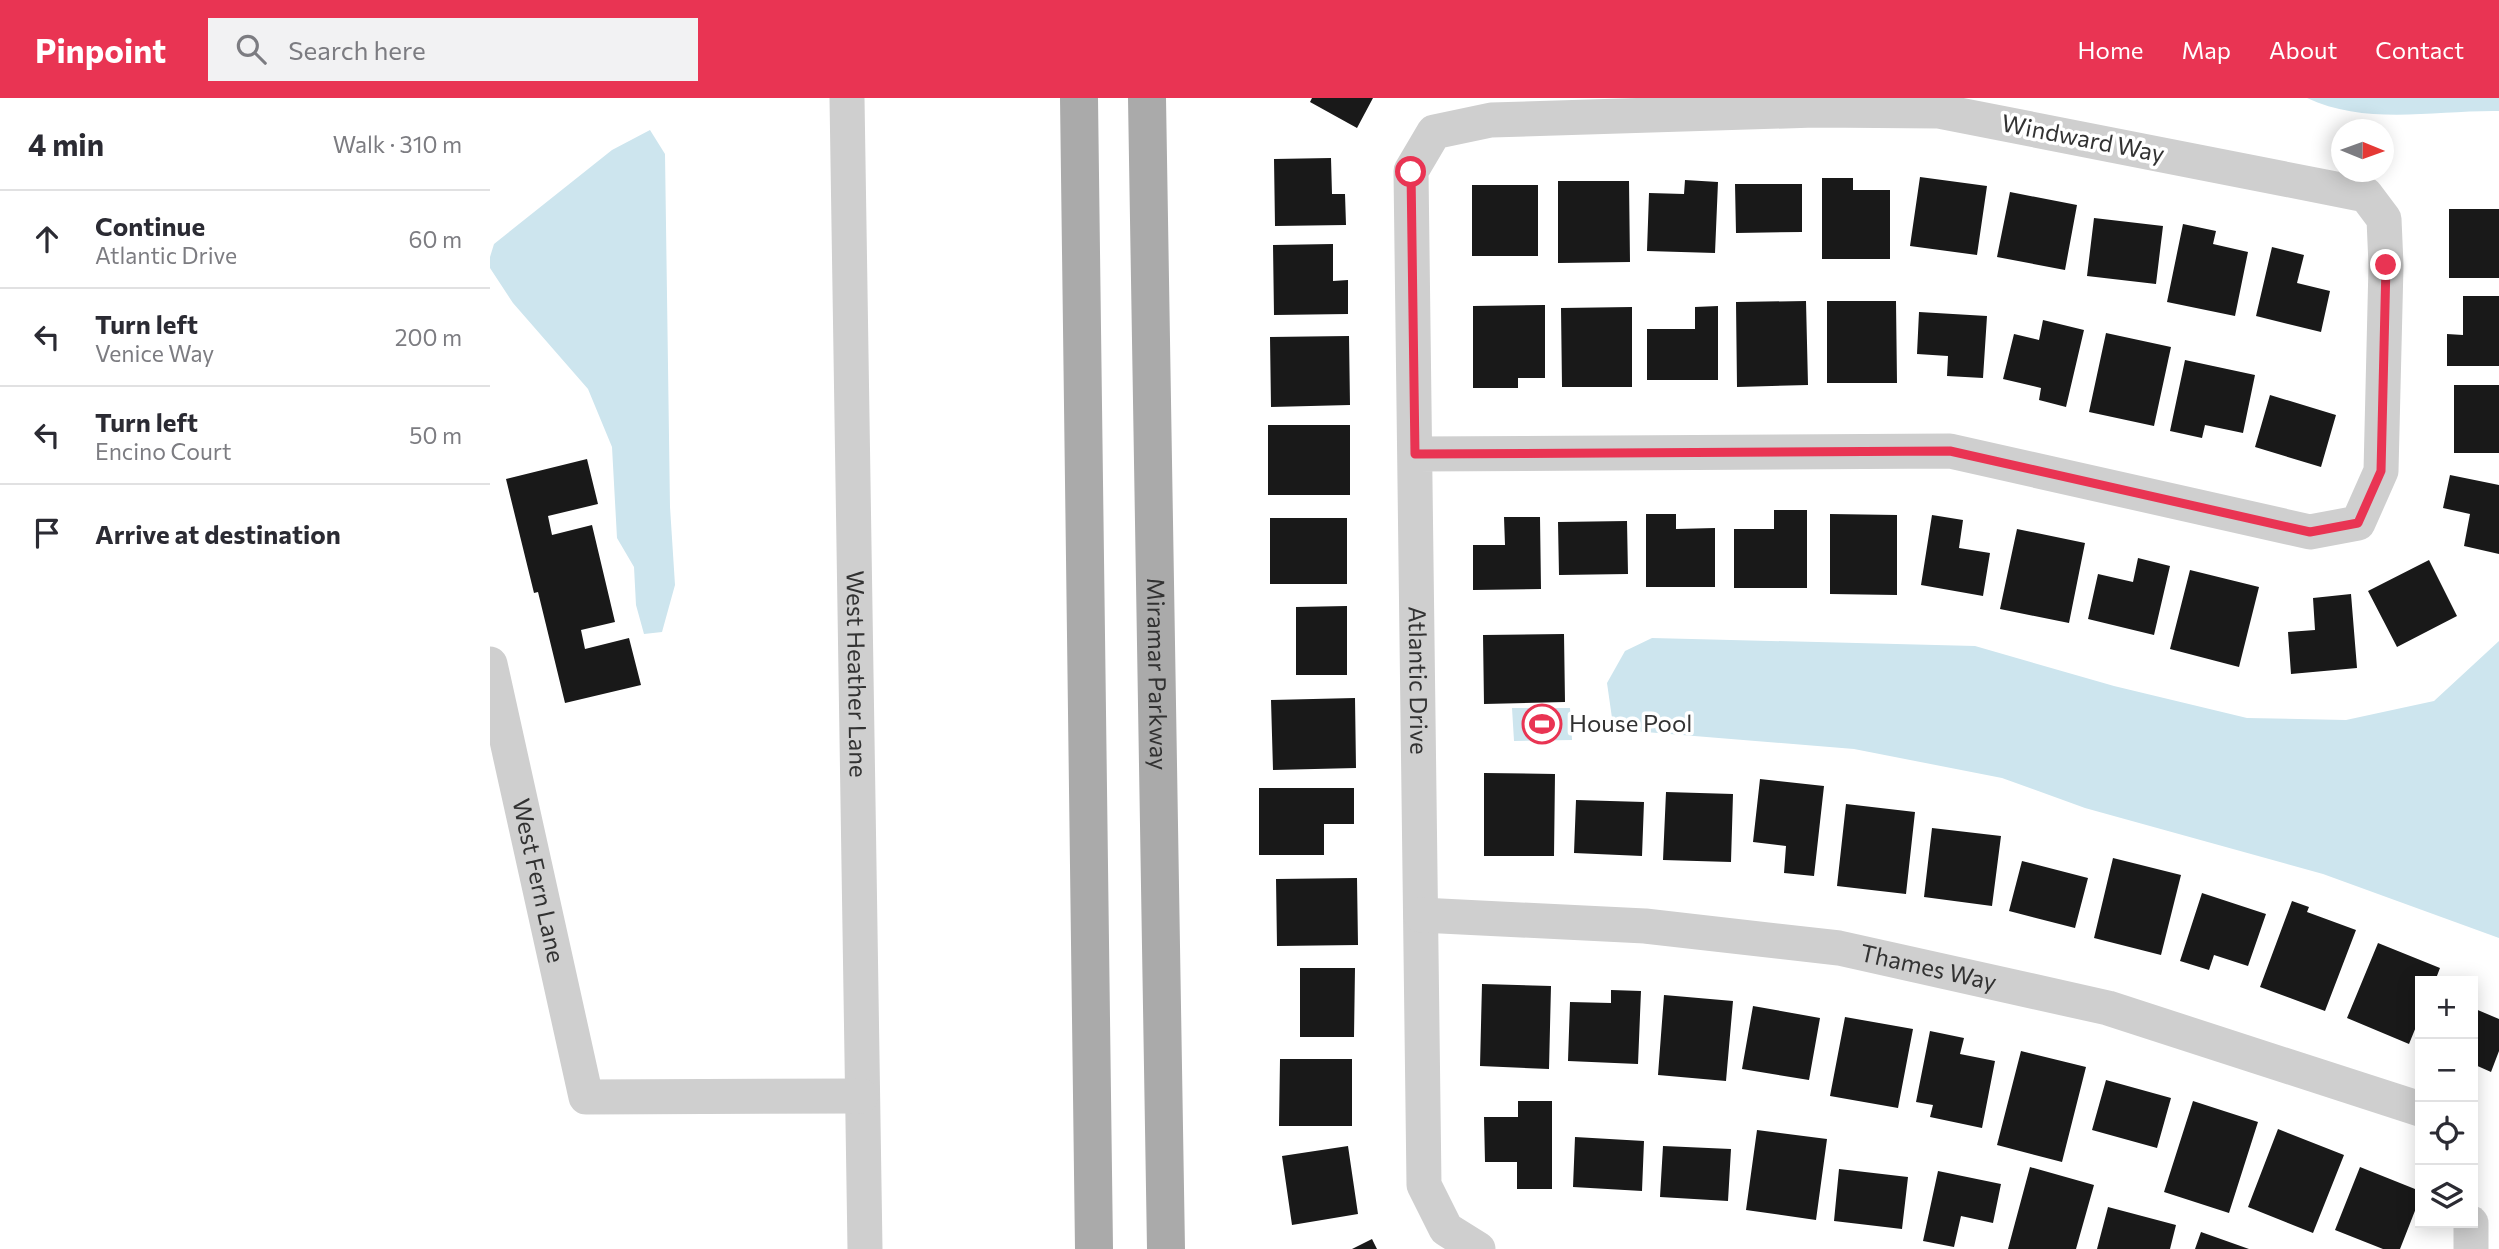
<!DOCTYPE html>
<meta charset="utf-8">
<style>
body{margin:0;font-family:Commissioner,sans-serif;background:#f2f2f3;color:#2b2b33}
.controls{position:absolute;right:21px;bottom:21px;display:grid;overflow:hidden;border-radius:0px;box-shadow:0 4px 18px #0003}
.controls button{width:63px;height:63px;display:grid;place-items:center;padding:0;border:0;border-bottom:2px solid #e1e1e2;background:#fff;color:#2b2b33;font:35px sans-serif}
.compass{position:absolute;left:1841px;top:21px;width:63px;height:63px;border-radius:50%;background:#fff;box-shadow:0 4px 18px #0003;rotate:91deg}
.stop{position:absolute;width:21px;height:21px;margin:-16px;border:5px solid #e93453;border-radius:50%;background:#fff}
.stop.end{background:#e93453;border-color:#fff;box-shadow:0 2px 7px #0008}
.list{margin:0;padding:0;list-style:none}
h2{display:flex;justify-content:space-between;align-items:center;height:91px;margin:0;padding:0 28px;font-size:30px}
h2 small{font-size:23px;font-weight:400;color:#7c7c81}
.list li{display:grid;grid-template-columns:46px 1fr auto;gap:21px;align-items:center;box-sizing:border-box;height:98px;padding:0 28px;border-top:2px solid #e1e1e2}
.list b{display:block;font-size:26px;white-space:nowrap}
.list p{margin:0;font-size:23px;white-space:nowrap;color:#7c7c81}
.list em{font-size:23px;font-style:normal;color:#7c7c81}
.icon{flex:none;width:38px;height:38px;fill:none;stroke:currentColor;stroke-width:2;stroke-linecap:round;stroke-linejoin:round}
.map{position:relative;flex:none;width:2009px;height:1151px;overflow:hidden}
header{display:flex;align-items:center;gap:42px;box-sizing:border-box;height:98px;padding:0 35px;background:#e93453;color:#fff}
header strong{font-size:33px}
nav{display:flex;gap:38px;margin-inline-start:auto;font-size:24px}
.search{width:490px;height:63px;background:#f2f2f3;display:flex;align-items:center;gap:18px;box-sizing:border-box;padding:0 24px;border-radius:0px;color:#7c7c81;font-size:26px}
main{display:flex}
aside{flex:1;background:#fff}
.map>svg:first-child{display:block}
.water{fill:#cde5ee}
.building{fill:#191919}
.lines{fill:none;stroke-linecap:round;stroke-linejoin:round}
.minor{stroke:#cfcfcf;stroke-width:35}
.primary{stroke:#aaa;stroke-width:38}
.route{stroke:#e93453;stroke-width:9}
.labels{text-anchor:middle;stroke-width:7;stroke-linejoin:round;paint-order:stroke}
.street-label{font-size:24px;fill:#323232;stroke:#fff}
.poi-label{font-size:24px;fill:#323232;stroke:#fff;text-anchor:start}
</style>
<header>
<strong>Pinpoint</strong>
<div class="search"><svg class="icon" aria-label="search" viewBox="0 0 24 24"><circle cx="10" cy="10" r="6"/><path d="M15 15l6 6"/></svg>Search here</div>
<nav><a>Home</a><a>Map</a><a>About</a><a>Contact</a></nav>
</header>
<main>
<aside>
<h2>4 min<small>Walk · 310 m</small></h2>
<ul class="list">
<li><svg class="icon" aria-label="ahead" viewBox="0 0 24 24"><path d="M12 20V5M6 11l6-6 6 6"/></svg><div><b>Continue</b><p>Atlantic Drive</p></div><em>60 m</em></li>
<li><svg class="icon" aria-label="left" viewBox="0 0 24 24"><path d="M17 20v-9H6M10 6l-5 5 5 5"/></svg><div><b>Turn left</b><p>Venice Way</p></div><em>200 m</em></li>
<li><svg class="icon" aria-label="left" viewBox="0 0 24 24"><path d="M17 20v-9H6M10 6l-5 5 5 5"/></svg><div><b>Turn left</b><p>Encino Court</p></div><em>50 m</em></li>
<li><svg class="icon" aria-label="arrive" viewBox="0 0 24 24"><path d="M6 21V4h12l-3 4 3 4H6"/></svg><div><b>Arrive at destination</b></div></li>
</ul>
</aside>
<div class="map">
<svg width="2009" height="1151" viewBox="0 0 2009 1151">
<rect width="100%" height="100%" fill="#fff"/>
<path class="water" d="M1817,0H2009V13C1946,12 1876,28 1817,0Z
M160,32L175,56L180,409L185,487L172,534L154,536L146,507L144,469L127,440L122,349L98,291L23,205L0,170V159L4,146L122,52Z
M1162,540L1485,548L1624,588L1757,620L1856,622L1944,603L2009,543V840L1833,776L1595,710L1512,680L1364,651L1143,633L1122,620L1117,585L1135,553Z
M1022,610H1080L1082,642L1024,643Z"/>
<path class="building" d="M822,0H883L867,30L820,4Z
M841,60L842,96H855L856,127L785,128L784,61Z
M1430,79L1497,88L1487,157L1420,148Z
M1332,80H1363V92H1400V161H1332Z
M1195,82L1228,84L1225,155L1157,153L1159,95L1194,96Z
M1068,83H1139L1140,164L1068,165Z
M1245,86H1312V134L1246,135Z
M982,87H1048V158H982Z
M1520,94L1587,107L1575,172L1507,159Z
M1959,111H2009V180H1959Z
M1604,120L1673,128L1666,186L1597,178Z
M1693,126L1726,133L1723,146L1758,154L1745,218L1677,204Z
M843,146V183L858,182V216L784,217L783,147Z
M1782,149L1814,157L1807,185L1840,193L1831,234L1766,218Z
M1973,198H2009V268H1957V236L1973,237Z
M1316,203L1318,287L1247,289L1246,204Z
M1337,203H1406L1407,285H1337Z
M1055,207V280H1028V290H983V208Z
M1228,208V282H1157V231H1205V209Z
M1142,209V289H1072L1071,210Z
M1429,214L1497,218L1493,280L1457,278L1458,258L1427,256Z
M1553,222L1594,232L1576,309L1549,302L1551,290L1513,281L1524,236L1549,242Z
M1616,235L1681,249L1664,328L1599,314Z
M859,238L860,307L781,309L780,239Z
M1695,262L1765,277L1753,335L1715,327L1712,340L1680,333Z
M1964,287H2009V355H1964Z
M1780,297L1846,317L1831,369L1765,349Z
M778,327H860V397H778Z
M97,361L108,406L58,418L62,437L102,427L125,524L91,532L95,551L139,540L151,587L75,605L48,494L44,495L16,381Z
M1960,377L2009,387V456L1974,448L1980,416L1953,410Z
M1284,412H1317V490H1244V431H1284Z
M1156,416H1186V431L1225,430V489H1156Z
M1340,416L1407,417V497L1340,496Z
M1442,417L1473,422L1469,450L1500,455L1493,498L1431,487Z
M1014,419H1050L1051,491L983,492V447H1015Z
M780,420H857V486H780Z
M1137,423L1138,476L1069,477L1068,424Z
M1527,431L1595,445L1579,525L1510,511Z
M1648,460L1680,468L1664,537L1598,521L1608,476L1643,484Z
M1939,462L1967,518L1907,549L1878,493Z
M1700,472L1769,489L1749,569L1680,551Z
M1861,496L1867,570L1801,576L1798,534L1825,532L1823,500Z
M857,508V577H806V509Z
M1074,536L1075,604L994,606L993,537Z
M865,600L866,670L783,672L781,602Z
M994,675L1065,676L1064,758H994Z
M1270,681L1334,688L1324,778L1294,775L1296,748L1263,744Z
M769,690H864V726H834V757H769Z
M1176,694L1243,696L1241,764L1173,762Z
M1086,702L1154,704L1152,758L1084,755Z
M1356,706L1425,714L1416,796L1347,788Z
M1442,730L1511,738L1502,808L1434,799Z
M1623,760L1691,777L1671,857L1604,840Z
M1532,763L1598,780L1585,830L1519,813Z
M867,780L868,847L787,848L786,781Z
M1712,795L1776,816L1758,868L1724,857L1719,872L1690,863Z
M1802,803L1819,809L1817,814L1866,832L1835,913L1770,889Z
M1888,845L1950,870L1945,883H1930V919L1919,946L1857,920Z
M810,870H865L864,939H810Z
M992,886L1061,888L1059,971L990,968Z
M1121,892L1151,893L1148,966L1078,963L1080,904L1121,905Z
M1174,897L1243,903L1236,983L1168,977Z
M1263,908L1330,920L1319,982L1252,971Z
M1983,910L2009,921V953L2001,974L1983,966Z
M1355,919L1423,931L1408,1010L1340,998Z
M1440,933L1474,940L1470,956L1505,963L1492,1030L1440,1019L1443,1007L1426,1004Z
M1531,953L1596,969L1572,1064L1507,1047Z
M790,961H862V1028H789Z
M1616,982L1681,1000L1667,1050L1602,1032Z
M1028,1003H1062V1091H1027V1064H995L994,1019H1028Z
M1703,1003L1768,1024L1739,1115L1674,1094Z
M1788,1031L1854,1057L1823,1135L1758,1109Z
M1267,1032L1337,1041L1326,1122L1256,1112Z
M1085,1039L1154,1043L1152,1093L1083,1089Z
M858,1048L868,1116L802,1127L792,1058Z
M1173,1048L1241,1051L1238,1103L1170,1099Z
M1540,1069L1604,1087L1586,1151H1518Z
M1870,1069L1930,1093V1100L1910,1151H1893L1845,1132Z
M1349,1071L1418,1079L1412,1131L1344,1123Z
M1448,1073L1511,1086L1503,1125L1471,1118L1464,1149L1433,1143Z
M1618,1109L1686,1127L1680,1151H1607Z
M1711,1134L1759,1151H1705Z
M882,1141L887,1151H862Z"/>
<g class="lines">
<g class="minor">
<path id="s1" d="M357,0L375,1151"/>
<path id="s2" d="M925,356L1460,353L1820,434L1868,425L1891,373L1896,167L1894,121L1876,97L1449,13L1325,12L1001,22L944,34L921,73L934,1087L956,1131L988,1151"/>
<path id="s3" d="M0,566L96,999L371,998"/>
<path id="s4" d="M931,817L1155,828L1349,850L1618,910L1930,1011"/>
<path d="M1981,1151V1125"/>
</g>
<g class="primary">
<path d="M589,0L604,1151"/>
<path id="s5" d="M657,0L676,1151"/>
</g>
</g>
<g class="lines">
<path class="route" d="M921,74L925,356L1460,353L1820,434L1868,425L1891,373L1896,167"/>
</g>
<defs>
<symbol id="stadium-ring" viewBox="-11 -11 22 22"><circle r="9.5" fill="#fff" stroke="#e93453" stroke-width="1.5"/><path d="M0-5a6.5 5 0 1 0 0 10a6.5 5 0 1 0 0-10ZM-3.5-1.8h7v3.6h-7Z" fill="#e93453"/></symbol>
</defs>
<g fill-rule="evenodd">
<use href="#stadium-ring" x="1030" y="604" width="44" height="44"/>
</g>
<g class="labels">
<g class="street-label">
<text transform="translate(1593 41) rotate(11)" y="8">Windward Way</text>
<text dy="8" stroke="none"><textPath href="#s1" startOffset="576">West Heather Lane</textPath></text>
<text dy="8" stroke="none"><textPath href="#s5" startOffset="576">Miramar Parkway</textPath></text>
<text dy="8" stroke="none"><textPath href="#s2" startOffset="2788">Atlantic Drive</textPath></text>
<text dy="8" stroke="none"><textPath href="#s3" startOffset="222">West Fern Lane</textPath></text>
<text dy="8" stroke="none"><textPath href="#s4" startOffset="511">Thames Way</textPath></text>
</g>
<g class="poi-label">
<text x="1079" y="634">House Pool</text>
</g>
</g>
</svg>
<div class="controls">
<button>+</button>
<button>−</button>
<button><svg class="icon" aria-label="locate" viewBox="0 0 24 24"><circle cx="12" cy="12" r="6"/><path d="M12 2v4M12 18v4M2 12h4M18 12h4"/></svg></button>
<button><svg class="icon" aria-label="layers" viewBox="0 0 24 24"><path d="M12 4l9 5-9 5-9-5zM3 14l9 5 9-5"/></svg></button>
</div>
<svg class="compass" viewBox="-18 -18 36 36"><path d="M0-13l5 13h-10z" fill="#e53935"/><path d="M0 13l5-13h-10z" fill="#7c7c81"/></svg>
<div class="stop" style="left:921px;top:74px"></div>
<div class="stop end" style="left:1896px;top:167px"></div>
</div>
</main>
